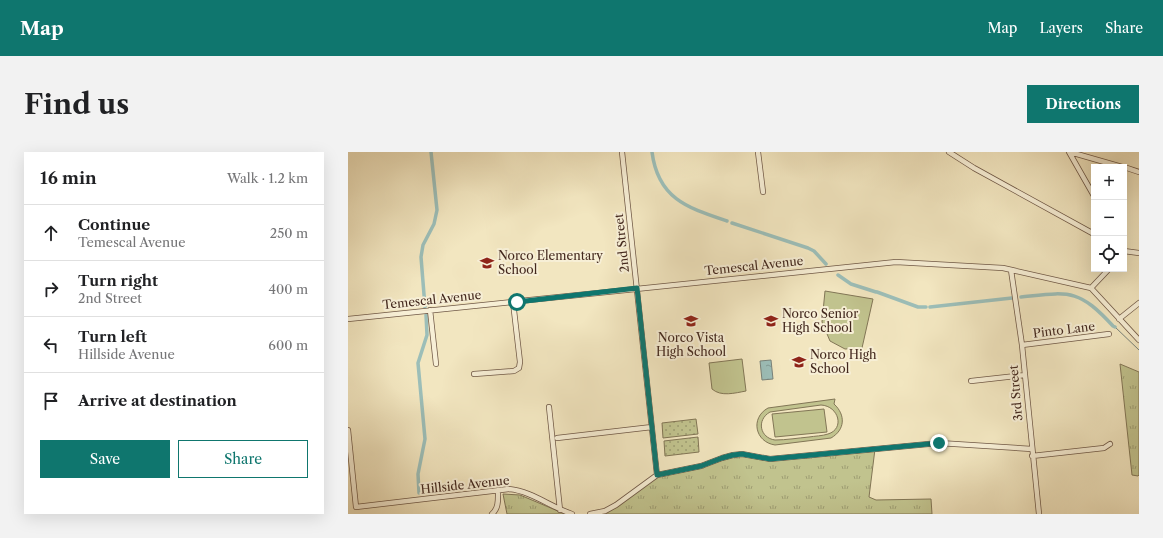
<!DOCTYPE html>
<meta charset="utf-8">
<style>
body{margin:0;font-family:"Libre Caslon Text",serif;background:#f2f2f2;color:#202124}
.controls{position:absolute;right:12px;top:12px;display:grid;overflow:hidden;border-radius:0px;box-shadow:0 4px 16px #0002}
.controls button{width:36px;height:36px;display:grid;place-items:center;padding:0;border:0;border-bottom:1px solid #e0e0e0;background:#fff;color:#202124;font:20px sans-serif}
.stop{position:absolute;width:12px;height:12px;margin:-9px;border:3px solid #0f766e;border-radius:50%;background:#fff}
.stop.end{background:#0f766e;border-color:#fff;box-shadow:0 1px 4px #0008}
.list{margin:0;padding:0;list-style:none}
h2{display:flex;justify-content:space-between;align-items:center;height:52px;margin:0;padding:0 16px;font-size:17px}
h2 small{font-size:13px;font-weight:400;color:#757577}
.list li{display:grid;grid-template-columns:26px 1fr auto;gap:12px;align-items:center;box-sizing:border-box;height:56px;padding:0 16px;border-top:1px solid #e0e0e0}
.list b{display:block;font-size:15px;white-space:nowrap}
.list p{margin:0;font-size:13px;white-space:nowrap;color:#757577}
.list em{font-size:13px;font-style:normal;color:#757577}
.actions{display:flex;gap:8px;padding:12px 16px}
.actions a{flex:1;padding:9px 0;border:1px solid #0f766e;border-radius:0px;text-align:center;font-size:14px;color:#0f766e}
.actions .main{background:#0f766e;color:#fff}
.icon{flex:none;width:22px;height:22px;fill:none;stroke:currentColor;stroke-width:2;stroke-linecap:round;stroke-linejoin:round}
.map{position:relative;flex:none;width:791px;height:362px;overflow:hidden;border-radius:0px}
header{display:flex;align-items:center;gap:24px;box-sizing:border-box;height:56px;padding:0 20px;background:#0f766e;color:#fff}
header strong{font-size:19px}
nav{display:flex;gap:22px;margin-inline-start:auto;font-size:14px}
.intro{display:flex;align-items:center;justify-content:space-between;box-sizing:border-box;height:96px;padding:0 24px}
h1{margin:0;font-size:28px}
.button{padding:10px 18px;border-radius:0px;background:#0f766e;color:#fff;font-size:14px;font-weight:700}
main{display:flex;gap:24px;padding:0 24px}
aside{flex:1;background:#fff;border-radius:0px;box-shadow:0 4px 16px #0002}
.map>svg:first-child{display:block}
.grass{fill:url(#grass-tufts);stroke:#827656}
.park{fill:url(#park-dots);stroke:#827656}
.pitch{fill:#c1c38e;stroke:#827656;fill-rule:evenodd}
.water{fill:url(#water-ripples);stroke:#78827a}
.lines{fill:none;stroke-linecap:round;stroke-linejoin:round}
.stream{stroke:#78827a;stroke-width:1}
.canal{stroke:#9cbeb8;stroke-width:3.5}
.minor-casing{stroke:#6f5846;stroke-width:6}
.minor{stroke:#f7efd6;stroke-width:4.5}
.route{stroke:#0f766e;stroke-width:5}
.labels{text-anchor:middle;stroke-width:4;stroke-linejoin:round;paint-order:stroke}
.street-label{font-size:12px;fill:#43281e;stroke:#f7efd6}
.poi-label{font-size:12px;fill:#43281e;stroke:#f7efd6;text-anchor:start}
</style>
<header>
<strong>Map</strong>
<nav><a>Map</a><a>Layers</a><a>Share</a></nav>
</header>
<div class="intro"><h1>Find us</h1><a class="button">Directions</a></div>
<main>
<aside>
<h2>16 min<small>Walk · 1.2 km</small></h2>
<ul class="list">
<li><svg class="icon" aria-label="ahead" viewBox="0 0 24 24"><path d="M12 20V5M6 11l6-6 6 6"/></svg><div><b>Continue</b><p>Temescal Avenue</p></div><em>250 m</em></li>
<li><svg class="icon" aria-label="right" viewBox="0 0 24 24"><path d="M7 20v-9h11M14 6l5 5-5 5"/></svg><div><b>Turn right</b><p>2nd Street</p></div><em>400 m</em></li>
<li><svg class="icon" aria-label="left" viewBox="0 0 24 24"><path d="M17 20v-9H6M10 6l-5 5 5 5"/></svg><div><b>Turn left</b><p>Hillside Avenue</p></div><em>600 m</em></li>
<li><svg class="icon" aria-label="arrive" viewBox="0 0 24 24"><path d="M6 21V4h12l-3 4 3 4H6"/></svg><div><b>Arrive at destination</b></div></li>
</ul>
<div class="actions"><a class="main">Save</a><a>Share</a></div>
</aside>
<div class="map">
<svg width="791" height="362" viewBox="0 0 791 362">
<defs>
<pattern id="grass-tufts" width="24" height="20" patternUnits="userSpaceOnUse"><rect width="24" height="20" fill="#c1c38e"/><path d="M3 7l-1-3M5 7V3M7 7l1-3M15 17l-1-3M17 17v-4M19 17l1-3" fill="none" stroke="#9e9e73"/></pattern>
<pattern id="park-dots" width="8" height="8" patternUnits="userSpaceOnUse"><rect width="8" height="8" fill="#c1c38e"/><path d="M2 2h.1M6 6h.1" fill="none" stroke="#9e9e73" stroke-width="1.8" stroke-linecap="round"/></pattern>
<pattern id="water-ripples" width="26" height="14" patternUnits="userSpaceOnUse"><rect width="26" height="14" fill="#9cbeb8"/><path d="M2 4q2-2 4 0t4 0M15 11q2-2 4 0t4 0" fill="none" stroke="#819a95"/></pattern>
</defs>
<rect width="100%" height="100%" fill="#f2e6c0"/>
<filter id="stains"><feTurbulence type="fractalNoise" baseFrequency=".005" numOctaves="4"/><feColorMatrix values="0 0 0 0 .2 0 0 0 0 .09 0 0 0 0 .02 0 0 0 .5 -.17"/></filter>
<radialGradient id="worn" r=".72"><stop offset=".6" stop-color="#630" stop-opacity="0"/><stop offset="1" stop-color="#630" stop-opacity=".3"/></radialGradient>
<path class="grass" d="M772,212L791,220V323L790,324L784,323Z
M527,297L521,345L528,348L583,347L584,362H248L257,359L309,323L353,314L385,303L422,307Z
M155,342L172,343L217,362H159Z"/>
<path class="park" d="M348,267L350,282L315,286L314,271Z
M350,285L351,300L317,304L316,289Z"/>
<path class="pitch" d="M477,139L525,147L514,196L497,197L482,189L474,170Z
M394,207L398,239C387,241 373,245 364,237L361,211Z
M487,247L486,252C498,263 497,278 483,286L427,293C407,290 402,266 420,256ZM473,253C491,254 497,277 480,282C474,284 467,284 461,285C450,286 438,288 427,288C412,286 408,268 422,260Z
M476,257L479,280L427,285L424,262Z"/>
<path class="water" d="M423,208L425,227L414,228L412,209Z"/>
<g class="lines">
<path class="stream" d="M767,175L791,198"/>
<path class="canal" d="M304,0C310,47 340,56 379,69
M384,71L460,96L466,99L478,112
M490,123L503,132L528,140
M529,140L570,155H578
M673,145C721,140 730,136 765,174L767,175
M77,155L73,105L75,93L86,72L89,58L83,0
M582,155L664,146
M71,341L70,322L77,287L70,211L79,183L78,163"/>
<defs>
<path id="minor" d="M274,0L309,323
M410,0L415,40
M601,0L626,16L746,82
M721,0L746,44
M722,0L774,15
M776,15L791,20
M776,99L791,101
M663,118L674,193L691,362
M743,136L761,117
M82,158L88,212
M0,167L548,110L655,116L743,136L791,188
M771,167L791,151
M674,193L761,182
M126,222L166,219L171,216L172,210L165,150
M623,229L677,223
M201,255L212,358
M0,278L8,355L161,337C183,339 203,355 224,362
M209,286L304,275
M684,304L756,296L762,292
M144,362C151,356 150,347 150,338
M242,362L257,359L268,353L309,323L353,314L374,306L385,303L394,302L422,307L591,291L684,297"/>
</defs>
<use href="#minor" class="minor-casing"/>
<use href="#minor" class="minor"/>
</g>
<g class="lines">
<path class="route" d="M169,150L289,136L309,323L353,314L374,306L385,303L394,302L422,307L591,291"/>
</g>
<defs>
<symbol id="school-bare" viewBox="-9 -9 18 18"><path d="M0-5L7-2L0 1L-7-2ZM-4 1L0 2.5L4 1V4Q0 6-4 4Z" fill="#8f2418" stroke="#f7efd6" stroke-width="2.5" paint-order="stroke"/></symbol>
</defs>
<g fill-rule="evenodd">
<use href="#school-bare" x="129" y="101" width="20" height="20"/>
<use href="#school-bare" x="333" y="159" width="20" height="20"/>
<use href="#school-bare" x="413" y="159" width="20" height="20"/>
<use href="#school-bare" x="441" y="200" width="20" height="20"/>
</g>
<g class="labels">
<g class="street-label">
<text transform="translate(274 91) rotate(-96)" y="4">2nd Street</text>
<text transform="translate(406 114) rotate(-6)" y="4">Temescal Avenue</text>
<text transform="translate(84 148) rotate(-6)" y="4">Temescal Avenue</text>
<text transform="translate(716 178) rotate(-7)" y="4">Pinto Lane</text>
<text transform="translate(668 241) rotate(-95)" y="4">3rd Street</text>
<text transform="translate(117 333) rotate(-6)" y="4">Hillside Avenue</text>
</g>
<g class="poi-label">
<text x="150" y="108">Norco Elementary<tspan x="150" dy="14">School</tspan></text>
<text x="434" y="166">Norco Senior<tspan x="434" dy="14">High School</tspan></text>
<text x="343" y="190" text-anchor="middle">Norco Vista<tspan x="343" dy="14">High School</tspan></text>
<text x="462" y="207">Norco High<tspan x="462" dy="14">School</tspan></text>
</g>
</g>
<rect width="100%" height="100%" filter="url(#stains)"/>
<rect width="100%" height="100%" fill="url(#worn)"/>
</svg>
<div class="controls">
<button>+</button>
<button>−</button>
<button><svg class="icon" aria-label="locate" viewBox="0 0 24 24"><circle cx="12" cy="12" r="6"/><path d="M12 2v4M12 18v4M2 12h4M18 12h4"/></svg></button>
</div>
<div class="stop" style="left:169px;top:150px"></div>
<div class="stop end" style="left:591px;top:291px"></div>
</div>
</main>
